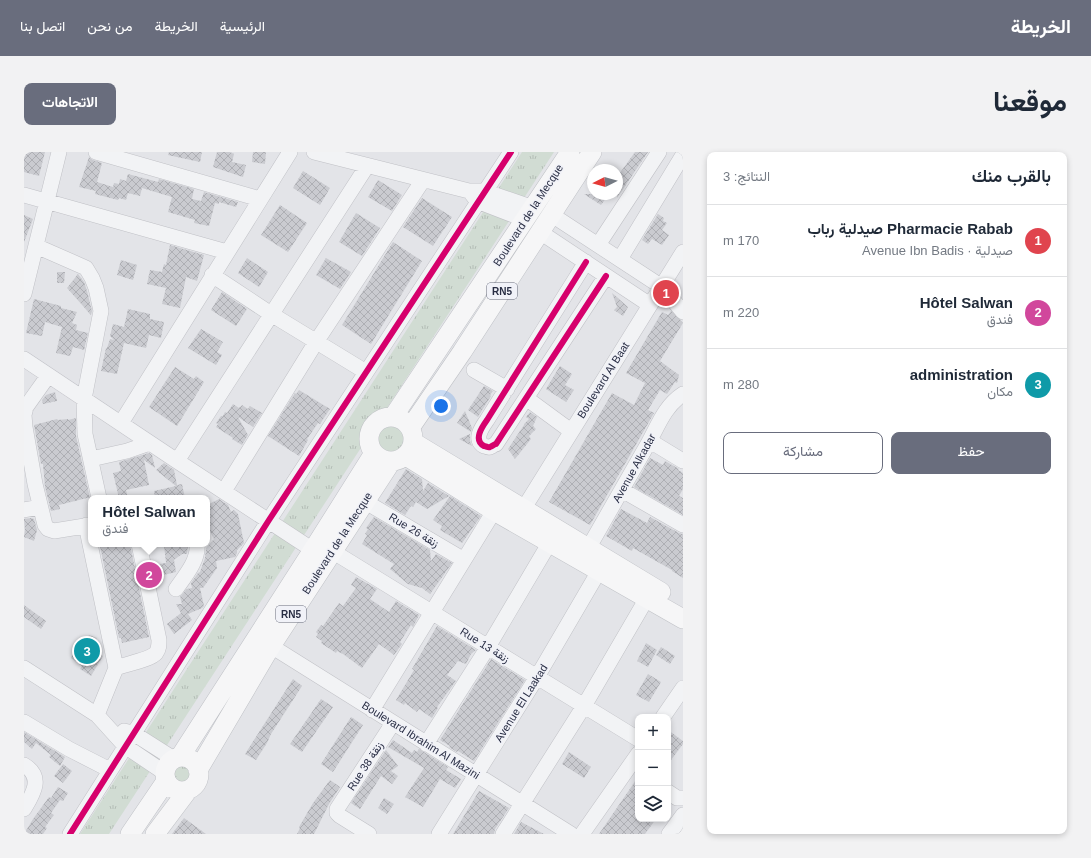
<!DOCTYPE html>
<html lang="ar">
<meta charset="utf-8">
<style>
body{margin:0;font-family:Helvetica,Vazirmatn,sans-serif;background:#f2f2f3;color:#1f2937;direction:rtl}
.controls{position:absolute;right:12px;bottom:12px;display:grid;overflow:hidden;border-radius:8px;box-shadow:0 2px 6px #0003}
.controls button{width:36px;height:36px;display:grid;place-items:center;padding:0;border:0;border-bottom:1px solid #e0e1e3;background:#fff;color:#1f2937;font:20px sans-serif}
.compass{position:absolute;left:563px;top:12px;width:36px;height:36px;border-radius:50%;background:#fff;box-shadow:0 2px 6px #0003;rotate:264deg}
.you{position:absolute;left:417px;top:254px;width:14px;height:14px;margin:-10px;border:3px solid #fff;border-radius:50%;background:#1a73e8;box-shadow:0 0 0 6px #1a73e833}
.badge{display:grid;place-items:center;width:26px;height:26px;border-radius:50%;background:#696d7d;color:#fff;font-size:13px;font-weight:700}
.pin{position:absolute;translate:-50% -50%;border:2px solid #fff;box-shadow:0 1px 4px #0006}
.popup{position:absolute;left:64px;top:343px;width:122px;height:52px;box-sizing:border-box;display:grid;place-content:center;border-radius:8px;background:#fff;filter:drop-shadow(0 1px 3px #0005);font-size:13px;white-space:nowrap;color:#747a83}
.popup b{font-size:15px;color:#1f2937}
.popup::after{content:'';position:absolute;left:50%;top:100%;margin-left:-8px;border:8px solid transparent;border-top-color:#fff}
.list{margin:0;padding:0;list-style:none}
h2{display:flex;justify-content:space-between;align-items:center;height:52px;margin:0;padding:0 16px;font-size:17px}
h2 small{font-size:13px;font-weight:400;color:#747a83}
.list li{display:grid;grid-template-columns:26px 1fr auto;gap:12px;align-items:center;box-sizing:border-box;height:72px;padding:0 16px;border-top:1px solid #e0e1e3}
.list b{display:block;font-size:15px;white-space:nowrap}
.list p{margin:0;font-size:13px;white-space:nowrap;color:#747a83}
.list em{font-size:13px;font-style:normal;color:#747a83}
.actions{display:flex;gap:8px;padding:12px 16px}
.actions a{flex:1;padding:9px 0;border:1px solid #696d7d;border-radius:8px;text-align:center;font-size:14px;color:#696d7d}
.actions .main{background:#696d7d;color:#fff}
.icon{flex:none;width:22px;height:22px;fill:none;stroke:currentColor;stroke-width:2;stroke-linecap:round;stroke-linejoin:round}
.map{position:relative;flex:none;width:659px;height:682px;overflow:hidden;direction:ltr;border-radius:8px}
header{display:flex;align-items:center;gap:24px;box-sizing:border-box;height:56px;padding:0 20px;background:#696d7d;color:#fff}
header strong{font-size:19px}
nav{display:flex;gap:22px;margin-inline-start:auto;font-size:14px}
.intro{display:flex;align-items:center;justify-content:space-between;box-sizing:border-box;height:96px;padding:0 24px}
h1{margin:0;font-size:28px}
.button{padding:10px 18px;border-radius:8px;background:#696d7d;color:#fff;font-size:14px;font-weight:700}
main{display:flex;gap:24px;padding:0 24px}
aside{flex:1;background:#fff;border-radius:8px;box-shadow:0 2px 6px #0003}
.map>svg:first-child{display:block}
.park{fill:url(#park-tufts)}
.building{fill:url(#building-cross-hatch)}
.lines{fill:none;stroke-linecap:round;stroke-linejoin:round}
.minor-casing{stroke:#c0c1c6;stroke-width:16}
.major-casing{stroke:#bfc1c6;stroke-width:20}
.minor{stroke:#f2f3f5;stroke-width:15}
.major{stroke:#f6f6f7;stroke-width:19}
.cycleway-casing{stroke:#f1f2f8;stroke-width:8}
.cycleway{stroke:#d6006c;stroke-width:6}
.labels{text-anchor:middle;stroke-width:3;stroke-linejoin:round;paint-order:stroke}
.shield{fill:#f1f2f8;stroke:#646879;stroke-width:1}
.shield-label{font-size:10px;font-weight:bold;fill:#282d43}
.street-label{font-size:11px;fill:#282d43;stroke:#f1f2f8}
</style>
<header>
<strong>الخريطة</strong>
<nav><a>الرئيسية</a><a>الخريطة</a><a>من نحن</a><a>اتصل بنا</a></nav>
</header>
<div class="intro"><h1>موقعنا</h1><a class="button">الاتجاهات</a></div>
<main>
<aside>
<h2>بالقرب منك<small>النتائج: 3</small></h2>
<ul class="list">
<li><span class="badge" style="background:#e0444e">1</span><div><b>Pharmacie Rabab صيدلية رباب</b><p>صيدلية · Avenue Ibn Badis</p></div><em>170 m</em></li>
<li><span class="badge" style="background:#d1479c">2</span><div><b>Hôtel Salwan</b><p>فندق</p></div><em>220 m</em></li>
<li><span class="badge" style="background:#0f9aa8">3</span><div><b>administration</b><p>مكان</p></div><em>280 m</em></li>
</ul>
<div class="actions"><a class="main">حفظ</a><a>مشاركة</a></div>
</aside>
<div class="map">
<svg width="659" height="682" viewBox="0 0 659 682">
<defs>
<pattern id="park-tufts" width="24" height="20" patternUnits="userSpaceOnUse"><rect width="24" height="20" fill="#d1dcd3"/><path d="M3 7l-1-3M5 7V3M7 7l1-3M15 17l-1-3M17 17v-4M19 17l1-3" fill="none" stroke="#b3bdb6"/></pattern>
<pattern id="building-cross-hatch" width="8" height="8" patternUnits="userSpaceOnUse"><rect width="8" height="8" fill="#cacbd0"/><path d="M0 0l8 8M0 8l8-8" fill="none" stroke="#aeafb4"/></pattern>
</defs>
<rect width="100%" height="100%" fill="#e3e4e8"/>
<path class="park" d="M498,0H530L85,682H56Z
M351 287a16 16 0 1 1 32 0a16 16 0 1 1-32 0Z
M147 622a10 10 0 1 1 20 0a10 10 0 1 1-20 0Z"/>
<path class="building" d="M0,0H21L15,24L0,20Z
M145,0H178L176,10L144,3Z
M193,0H206L210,2L208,10L222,13L219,25L189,15Z
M229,0H242L241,12L228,10Z
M611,0H624L593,46V25Z
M65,5L69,8L78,11L73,30L89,35L90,31L95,32L96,27L102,29L104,22L134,30L135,27L170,37L168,47L177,49L180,40L214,50L212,55L195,50V52L191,51L185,74L170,71L171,68L144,60L148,45L118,36L116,44L104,41L102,48L95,46L94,48L71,42L72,39L55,35Z
M279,19L306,36L296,53L269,36Z
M354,28L378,43L368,59L344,45Z
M560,42H585L577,53Z
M398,46L428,65L409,94L379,75Z
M256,53L283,71L264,100L237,83Z
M332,61L356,76L338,104L315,90Z
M634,62L640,66L639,69L643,71L638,78L645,83L638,93L628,87L624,92L618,88Z
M0,63L9,67L0,90Z
M369,90L398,109L347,192L318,173Z
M146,93L180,103L173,129L162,125L156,156L138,152L142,136L123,132L126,118L138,120L140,112L142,113Z
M223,106L244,120L235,135L214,121Z
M302,106L327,120L316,137L292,123Z
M97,108L113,113L109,128L93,123Z
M33,120H41L40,131H33Z
M54,122L60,130L63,139L68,159L67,163L43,136Z
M198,140L223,157L212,174L187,158Z
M588,141L604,155L599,164L590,158L593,155Z
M10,147L37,154V156L53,160L48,171L53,173L52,178L64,181L60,198L49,195L46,204L32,201L38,175L21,170L18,184L2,181Z
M104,157L126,162V167L140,170L137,186L125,183L122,196L100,191L93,222L77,219L82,196H83L86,187L90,188L86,184L89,172L100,175Z
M647,159L659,171L636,209L655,223L653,231L651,230L643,242L636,238L624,258L630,261L566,373L525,350L588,241L610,253L621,231L602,221L638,160L644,163Z
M177,177L199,190L193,200L198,203L192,213L164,196Z
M536,214L548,222L541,233L550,238L542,250L522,237Z
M151,215L170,227L172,224L180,230L153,274L125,255Z
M460,234L469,239L466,243L467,244L454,265L444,258Z
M275,238L306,257L296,272L294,271L283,287L284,288L275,304L244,284L271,241L272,242Z
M31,240L33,249L19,252L18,248L22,243Z
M209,252L215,256L218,253L224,257L226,254L238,261L229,275L214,265L224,283L218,293L208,287L209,286L192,275L194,272L192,271L197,264H199L201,260L203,261Z
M441,259L448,276L447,280L433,271Z
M506,260L513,265L509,274L512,277L505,284L507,287L491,307L484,297L500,273V272L505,267L502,265Z
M52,266V284L66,346H63L35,353L36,357L27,359L21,335L19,312H17L10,273L33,267L34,268L44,267V268Z
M446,282V289L448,294L435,287Z
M125,301L128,303L131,316L120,308L125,333L102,338L104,346H95L89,321L97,319L95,310Z
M626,306L639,313L641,309L655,317L654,318L659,321V337L655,344L659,346V363L610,335Z
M140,311L150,318L153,333L158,332L161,346H131L130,339L152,334L132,318Z
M382,317L398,327L399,339L404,331L425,344L403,357L392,350L389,355L387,354L381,363L361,351Z
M426,344L457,364L438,391L416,378L418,374L409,368Z
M195,347L204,353L207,360L210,358L214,362L220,391L213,398V401L211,405L192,409L193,416L179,436H176L180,454L178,456L164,462L168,468L150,482L143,472L157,461L152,452H158L156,445L163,437L168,436L167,431L174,421L176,420L181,406L182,396L190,387L183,374V353Z
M597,357L623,371L626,365L655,381L659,382V426L648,419V418L609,396L608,399L582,384Z
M350,365L406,398L407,409L412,402L428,411L419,424L406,442L398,436L384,432L366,417L370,412L338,392L343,383L341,382L344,377L342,376Z
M7,366L10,367L13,378L10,389L0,385L1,378L0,367Z
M83,392H106L125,485L98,491L97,486H95L76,394Z
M147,392H164L163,402H158L150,408L152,420L131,425L129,413L142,411L140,393Z
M332,425L353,437L346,447L365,460L372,449L395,463L389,475L387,473L376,490L378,492L370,503L355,492L338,516L319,502L313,499L312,501L297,491L298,489L292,485L294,482L292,480L297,473L299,474L315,451L319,454L332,436L327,433Z
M0,453L22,469L17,477L0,465Z
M413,474L452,498L447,502L442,512L434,509L423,523L432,529L413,555L414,556L408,566L395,557L393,560L381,551L380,553L372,548L390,518L388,517Z
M65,483L73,486L69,492L77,497L74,501L79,504L67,524L56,517L58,514L47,506L58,487L61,490Z
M622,491L633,498L624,515L613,509Z
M637,495L651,504L646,512L632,503Z
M467,507L501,528L450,609L434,599L433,600L425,595L426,594L416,588Z
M624,522L637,530L625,550L612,543Z
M269,527L278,534L247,582L243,591L232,608L221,602Z
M297,547L309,555L278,600L266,592Z
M327,565L339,573L309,620L297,612Z
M644,578L659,589V592L644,612Z
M0,580L41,605L36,614L25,605L27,603L12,591L8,597L0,590Z
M369,588L388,601L390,598L393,600L395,597L424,615L422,618L437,627L431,636L416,627L399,655L381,645L400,616L364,595Z
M362,598L374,614L367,619L374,624L368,632L357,624L336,657L327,651Z
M545,600L567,615L560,626L538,612Z
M39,612L48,619L39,631L30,624Z
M614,625V667H632L621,682H575Z
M306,628L316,635L305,652L290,682H273L276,676L275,675L289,651Z
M34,635L44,641L39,649L36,648L27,661L30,663L21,675L23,676L19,682H0L9,667L25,645L27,646Z
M455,639L485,656L471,677L470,682H429Z
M360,646L370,652L363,662L354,656Z
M160,666L182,682H148Z
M497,670L520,682H490Z"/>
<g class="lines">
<defs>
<path id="minor" d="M72,0L236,47
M290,0L445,39H460L510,56
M447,41L453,49L502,68
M0,43L203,100
M528,63L638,135L659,160
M516,80L626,153
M574,93L635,0
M12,94L62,116L68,126L72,136L77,159L60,247L61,282L75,346
M596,107L659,3
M562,110L463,268C458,275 449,288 460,294C462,294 464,296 466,295C469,294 470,292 472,292L582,124
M188,123L247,162L342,220
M0,142L35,0
M0,207L153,309L289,398
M450,218L483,237
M24,224L2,255L0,263L1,275L11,332L21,373L24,377L30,379L67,373
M502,246L547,279
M97,271L266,0
M626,289L659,309
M67,307L103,299L126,291
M153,309L343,14
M598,338L659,373
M200,339L292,190L399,28
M340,349L440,408
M500,356L659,100
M0,358L16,355
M62,373L92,516L73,563
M565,395C584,362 603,329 621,297C633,277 639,255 659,242
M308,399L614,587
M152,437C161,424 175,408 173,392
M247,494L547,682
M0,516L73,563L101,594L141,621
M92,516C101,512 126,508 132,501C135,497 135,493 135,488L115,392
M348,558L470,359
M639,565L659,536
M0,570L45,597L86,618
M100,579L109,581L150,607
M402,592L464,495L526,390
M0,613C20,625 9,642 0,657
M644,640L653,646H659
M46,682L245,368L487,0
M345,682L316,664L313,661V657L369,571
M415,682L513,525L575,419
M479,682L560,554L623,446
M558,682L614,602
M645,682L659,663"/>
<path id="major" d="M345 287a22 22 0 1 1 44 0a22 22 0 1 1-44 0Z
M369,265L546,0
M386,276L438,200L568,0
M389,290L637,440
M382,304L470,359L659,467
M156,605L289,398L350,301
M141 622a17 17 0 1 1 34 0a17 17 0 1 1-34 0Z
M174,618L247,494L367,310
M106,682L142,629
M131,682L164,638"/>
</defs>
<use href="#minor" class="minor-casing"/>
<use href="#major" class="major-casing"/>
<use href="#minor" class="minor"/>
<use href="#major" class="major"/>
<defs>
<path id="cycleway" d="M562,110L463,268C458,275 449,288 460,294C462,294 464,296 466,295C469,294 470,292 472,292L582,124
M46,682L245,368L487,0"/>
</defs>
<use href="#cycleway" class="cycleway-casing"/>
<use href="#cycleway" class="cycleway"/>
</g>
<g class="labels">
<g class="shield">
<rect x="463" y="131" width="30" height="16" rx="3"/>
<rect x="252" y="454" width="30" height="16" rx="3"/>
</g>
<g class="shield-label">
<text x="478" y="143">RN5</text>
<text x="267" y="466">RN5</text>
</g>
<g class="street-label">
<text transform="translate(504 63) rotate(-57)" y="4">Boulevard de la Mecque</text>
<text transform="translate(579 228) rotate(-58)" y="4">Boulevard Al Baat</text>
<text transform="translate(610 316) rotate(-61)" y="4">Avenue Alkadar</text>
<text transform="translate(390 378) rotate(31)" y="4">Rue 26 زنقة</text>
<text transform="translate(313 391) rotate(-57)" y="4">Boulevard de la Mecque</text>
<text transform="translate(461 493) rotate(32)" y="4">Rue 13 زنقة</text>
<text transform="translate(497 551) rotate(-58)" y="4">Avenue El Laakad</text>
<text transform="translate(397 588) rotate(32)" y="4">Boulevard Ibrahim Al Mazini</text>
<text transform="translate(341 614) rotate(-57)" y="4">Rue 38 زنقة</text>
</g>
</g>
</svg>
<div class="controls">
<button>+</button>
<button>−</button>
<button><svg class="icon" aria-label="layers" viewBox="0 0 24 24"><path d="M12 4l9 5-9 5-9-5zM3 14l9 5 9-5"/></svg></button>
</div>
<svg class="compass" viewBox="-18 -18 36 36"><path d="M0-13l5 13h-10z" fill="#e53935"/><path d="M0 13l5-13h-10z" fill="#747a83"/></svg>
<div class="you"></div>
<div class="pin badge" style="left:642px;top:141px;background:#e0444e">1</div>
<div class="pin badge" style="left:125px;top:423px;background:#d1479c">2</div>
<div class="popup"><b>Hôtel Salwan</b>فندق</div>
<div class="pin badge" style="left:63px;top:499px;background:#0f9aa8">3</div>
</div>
</main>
